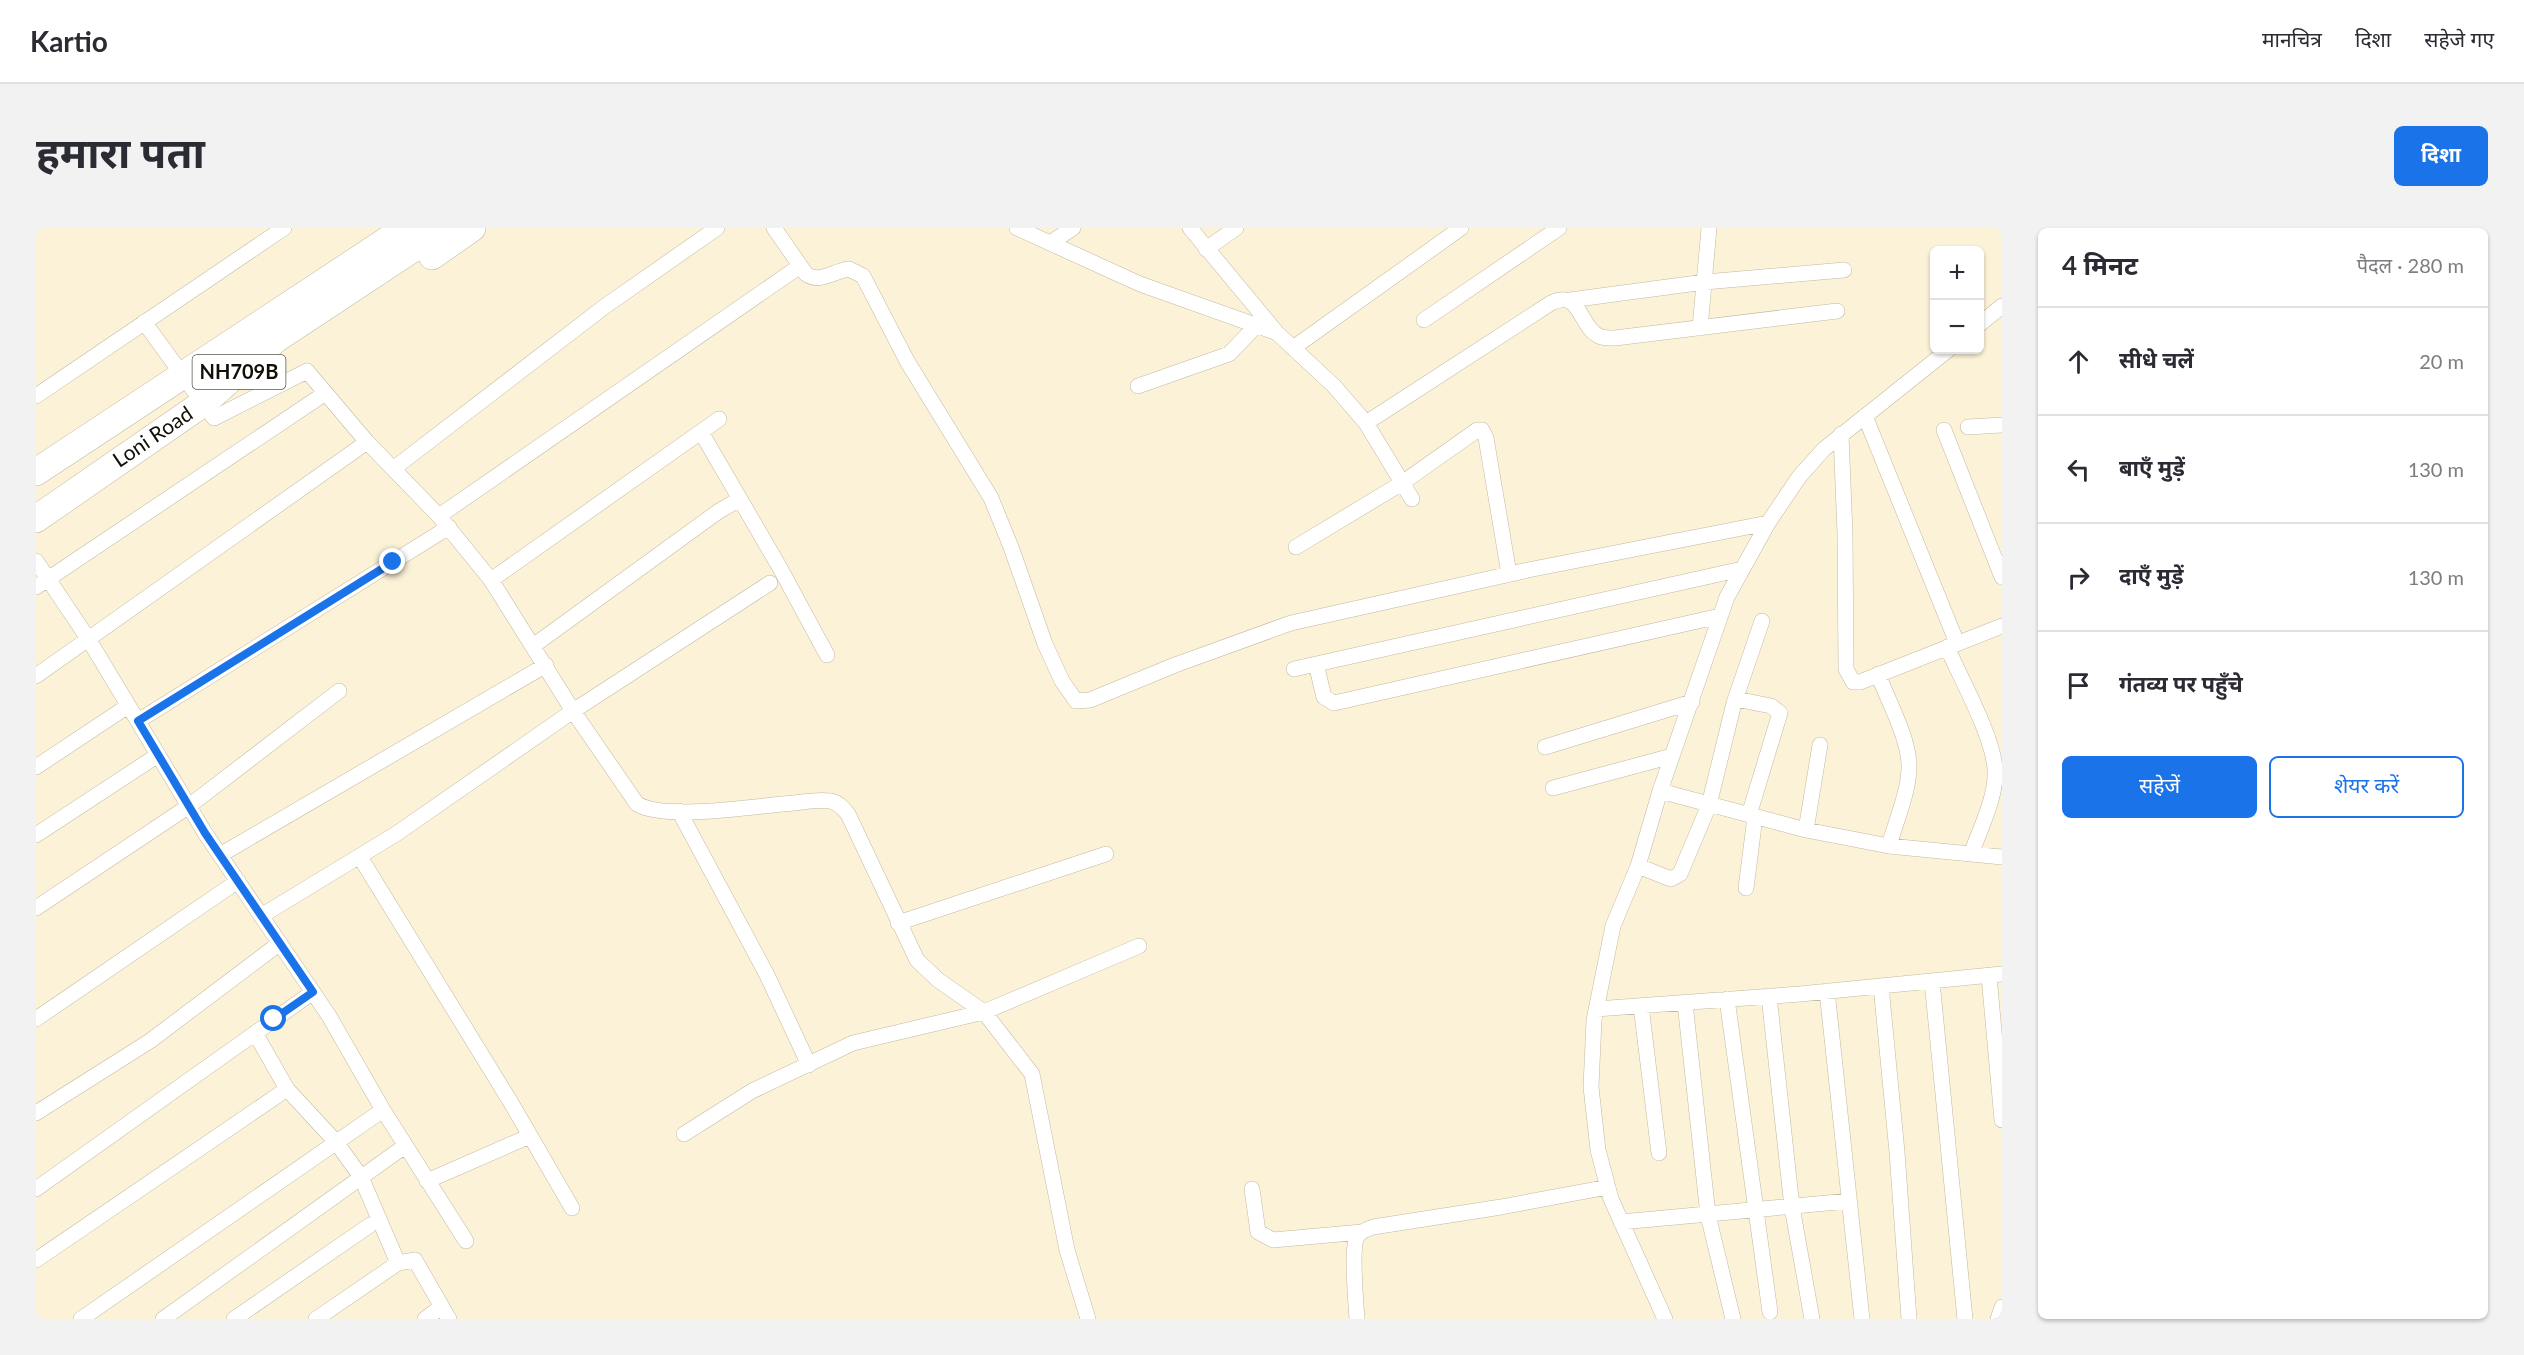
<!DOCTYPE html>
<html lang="hi">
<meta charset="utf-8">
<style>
body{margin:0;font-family:Lato,"Noto Sans Devanagari",sans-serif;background:#f2f2f3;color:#2b2b33}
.controls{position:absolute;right:18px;top:18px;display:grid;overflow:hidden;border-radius:9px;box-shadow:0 2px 4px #0004}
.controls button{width:54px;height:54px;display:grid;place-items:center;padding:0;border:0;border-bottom:2px solid #e1e1e2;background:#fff;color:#2b2b33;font:30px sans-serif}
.stop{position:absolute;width:18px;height:18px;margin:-14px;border:4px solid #1a73e8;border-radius:50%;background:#fff}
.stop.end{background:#1a73e8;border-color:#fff;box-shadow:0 2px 6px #0008}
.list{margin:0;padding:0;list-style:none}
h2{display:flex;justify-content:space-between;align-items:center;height:78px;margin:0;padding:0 24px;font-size:26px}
h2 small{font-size:20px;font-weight:400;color:#7c7c81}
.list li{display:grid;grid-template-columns:39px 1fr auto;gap:18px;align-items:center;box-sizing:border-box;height:108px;padding:0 24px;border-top:2px solid #e1e1e2}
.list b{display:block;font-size:22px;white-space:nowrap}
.list em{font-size:20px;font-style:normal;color:#7c7c81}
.actions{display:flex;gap:12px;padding:18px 24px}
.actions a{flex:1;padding:14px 0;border:2px solid #1a73e8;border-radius:9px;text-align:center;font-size:21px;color:#1a73e8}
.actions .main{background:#1a73e8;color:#fff}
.icon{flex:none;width:33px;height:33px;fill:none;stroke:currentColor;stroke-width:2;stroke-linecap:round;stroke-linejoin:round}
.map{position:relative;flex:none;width:1966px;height:1091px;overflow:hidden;border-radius:9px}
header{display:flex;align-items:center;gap:36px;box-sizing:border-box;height:84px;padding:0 30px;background:#fff;border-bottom:2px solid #e1e1e2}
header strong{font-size:28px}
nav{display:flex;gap:33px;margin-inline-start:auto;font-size:21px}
.intro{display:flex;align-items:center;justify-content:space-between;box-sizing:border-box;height:144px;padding:0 36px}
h1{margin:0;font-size:42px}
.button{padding:15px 27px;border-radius:9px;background:#1a73e8;color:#fff;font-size:21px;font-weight:700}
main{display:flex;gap:36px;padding:0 36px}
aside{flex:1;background:#fff;border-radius:9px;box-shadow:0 2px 4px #0004}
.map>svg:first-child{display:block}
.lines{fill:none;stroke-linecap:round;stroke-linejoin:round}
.street-casing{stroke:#c1b9a0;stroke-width:16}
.highway-casing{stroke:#c1b9a0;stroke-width:28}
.street{stroke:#fff;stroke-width:15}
.highway{stroke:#fff;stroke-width:27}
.route{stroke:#1a73e8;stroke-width:8}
.labels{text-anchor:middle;stroke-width:4.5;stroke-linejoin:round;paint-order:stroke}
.shield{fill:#fff;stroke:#595751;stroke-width:1.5}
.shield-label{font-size:20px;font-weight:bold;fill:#120f07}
.street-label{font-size:21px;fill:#120f07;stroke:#fff}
</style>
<header>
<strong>Kartio</strong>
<nav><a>मानचित्र</a><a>दिशा</a><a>सहेजे गए</a></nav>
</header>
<div class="intro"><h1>हमारा पता</h1><a class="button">दिशा</a></div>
<main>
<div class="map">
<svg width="1966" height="1091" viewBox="0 0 1966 1091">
<rect width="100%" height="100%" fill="#fbf2d8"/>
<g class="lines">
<defs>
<path id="street" d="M738,0L770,46C784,56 797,43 813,41L827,48L871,133L955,270L975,319L1009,416L1026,453L1040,473L1054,472L1139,437L1255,395L1492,342L1732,295
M981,0L1104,56L1239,104
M1154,0L1241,105L1298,158L1330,195L1376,271
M1014,15L1037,0
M1170,21L1200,0
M1534,72L1669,54L1808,42
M1388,92L1523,0
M108,94L178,190L271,143L331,214L403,288L455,352L537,483L601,576C630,593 720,578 757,575C768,574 782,571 794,573C802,574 807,580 812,586L881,732L902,752L948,784L996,846L1031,1022L1052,1091
M1944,96L1966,78
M1664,100L1673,0
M1257,120L1425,0
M1102,158L1193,126L1220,98
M0,168L248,0
M1829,188L1921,415
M1330,195L1515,75C1546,60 1542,100 1565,109C1569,110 1575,110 1579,110L1801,83
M1932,199L1966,197
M1908,202L1966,349
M665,204L744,340L791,427
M1805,206L1809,306L1810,441L1817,454H1824L1966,398
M357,241L568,79L681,0
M403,288L764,38
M1260,319L1366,255L1441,202H1446L1450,210L1473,346
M0,333L53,412L169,605L293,788L347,882L430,1013
M455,352L683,191
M0,359L288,166
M497,418L683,283L704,271
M1911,419C1925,451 1957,508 1959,541C1961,568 1944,601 1935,626
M1280,436L1288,469L1298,475L1684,388
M1258,441L1706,341
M1842,446C1852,473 1871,506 1873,535C1874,562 1860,592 1853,618
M0,448L331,214
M1700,471L1735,478L1744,485L1713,587
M102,493L413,299
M1509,519L1656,474
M0,539L92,478
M1517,560L1636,528
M1624,563L1770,602L1853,618L1966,629
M643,583L731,747L773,837
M1770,602L1784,517
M0,607L122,527
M184,627L510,437
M324,629L474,873L536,980
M1602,638L1635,651L1644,646L1673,577L1698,475L1726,393
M1710,660L1719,589
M0,680L153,578L303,463
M225,688L360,606L537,483L734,355
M862,695L1070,626
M1953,748L1966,892
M1896,753L1929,1091
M1845,758L1861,924L1873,1091
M1791,763L1826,1091
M1733,768L1756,979L1776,1091
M1691,771L1734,1084
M1649,775L1672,987L1697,1091
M1605,778L1623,925
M1560,781L1764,766L1966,746
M0,791L202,653
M219,805L251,861L300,914L325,949L362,1035L379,1032L413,1091
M0,885L114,813L244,715
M648,906L716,863L817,815L948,784L1103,718
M391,953L494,908
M0,961L277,764
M1216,961L1222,1004L1237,1012L1326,1004
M1585,994L1813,973
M0,1032L251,861
M45,1091L347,882
M127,1091L369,918
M198,1091L334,997
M280,1091L362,1035
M389,1091L405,1079
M1321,1091C1320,1076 1315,1020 1321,1009C1324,1004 1331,1001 1337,999L1465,979L1572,959
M1629,1091L1575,971L1562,922L1555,859L1558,792L1577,698L1602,638L1624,563L1691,369L1732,295L1763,249L1788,221L1912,122
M1962,1091L1966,1079"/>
<path id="highway" d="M396,28L436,0
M0,244L370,0
M0,291L166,176L240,111L408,0"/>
</defs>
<use href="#street" class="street-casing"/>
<use href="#highway" class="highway-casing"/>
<use href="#street" class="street"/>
<use href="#highway" class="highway"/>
</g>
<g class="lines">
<path class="route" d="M238,791L277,764L169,605L102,493L357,334"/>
</g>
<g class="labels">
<rect class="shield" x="156.5" y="127" width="93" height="34" rx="4.5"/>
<g class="shield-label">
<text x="203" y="151">NH709B</text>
</g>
<g class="street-label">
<text transform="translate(117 209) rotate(-34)" y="7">Loni Road</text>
</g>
</g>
</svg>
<div class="controls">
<button>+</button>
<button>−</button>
</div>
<div class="stop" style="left:238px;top:791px"></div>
<div class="stop end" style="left:357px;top:334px"></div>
</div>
<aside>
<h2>4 मिनट<small>पैदल · 280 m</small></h2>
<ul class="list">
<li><svg class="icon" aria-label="ahead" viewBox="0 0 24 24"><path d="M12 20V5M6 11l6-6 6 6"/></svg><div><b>सीधे चलें</b></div><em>20 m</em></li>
<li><svg class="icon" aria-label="left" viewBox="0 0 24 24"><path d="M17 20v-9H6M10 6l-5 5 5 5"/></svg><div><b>बाएँ मुड़ें</b></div><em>130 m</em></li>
<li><svg class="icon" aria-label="right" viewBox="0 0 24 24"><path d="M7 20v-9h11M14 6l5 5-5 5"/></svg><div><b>दाएँ मुड़ें</b></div><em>130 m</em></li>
<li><svg class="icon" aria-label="arrive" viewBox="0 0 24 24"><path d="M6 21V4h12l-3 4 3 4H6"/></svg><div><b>गंतव्य पर पहुँचे</b></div></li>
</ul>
<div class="actions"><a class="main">सहेजें</a><a>शेयर करें</a></div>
</aside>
</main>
